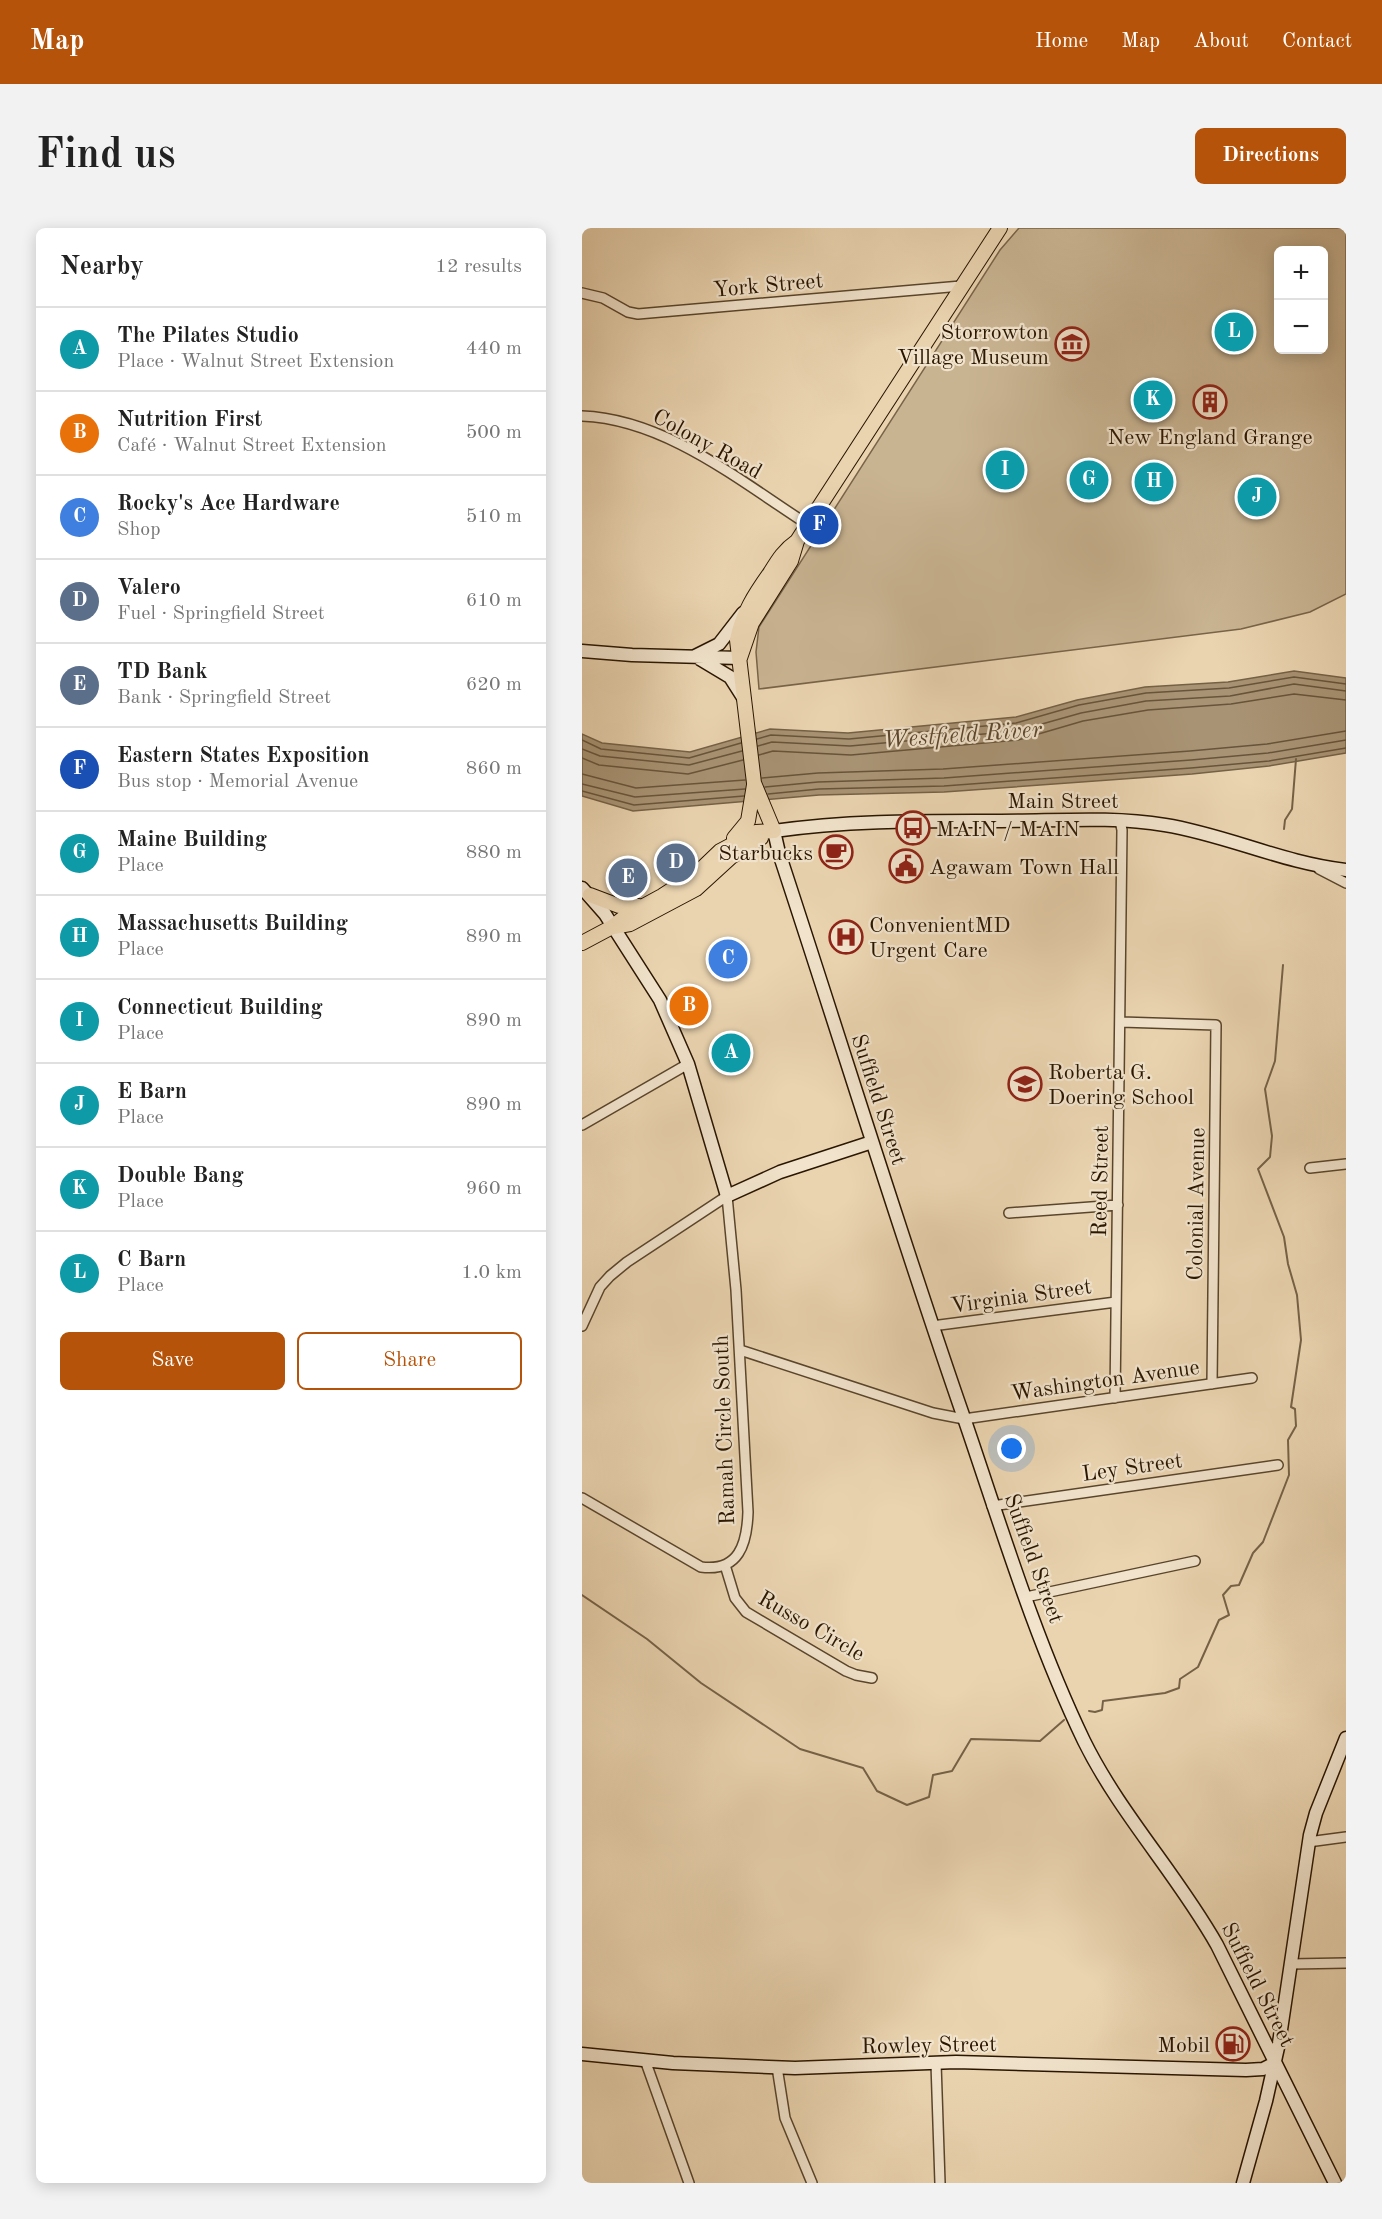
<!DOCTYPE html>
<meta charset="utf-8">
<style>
body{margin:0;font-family:"Old Standard TT",serif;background:#f2f2f2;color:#222}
.controls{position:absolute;right:18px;top:18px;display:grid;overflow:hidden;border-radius:9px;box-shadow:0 3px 15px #0003}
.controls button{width:54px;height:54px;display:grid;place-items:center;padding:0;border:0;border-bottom:2px solid #e0e0e0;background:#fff;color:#222;font:30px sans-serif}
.you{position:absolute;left:430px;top:1221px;width:21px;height:21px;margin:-15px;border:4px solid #fff;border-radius:50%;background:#1a73e8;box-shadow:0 0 0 9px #1a73e833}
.badge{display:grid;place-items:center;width:39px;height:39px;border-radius:50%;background:#b45309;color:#fff;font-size:20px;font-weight:700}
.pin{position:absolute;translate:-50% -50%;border:3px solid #fff;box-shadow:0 2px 6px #0006}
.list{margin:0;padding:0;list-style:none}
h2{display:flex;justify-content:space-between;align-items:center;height:78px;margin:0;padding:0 24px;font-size:26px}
h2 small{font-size:20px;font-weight:400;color:#767676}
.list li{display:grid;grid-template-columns:39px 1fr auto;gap:18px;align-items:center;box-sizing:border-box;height:84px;padding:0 24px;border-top:2px solid #e0e0e0}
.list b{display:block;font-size:22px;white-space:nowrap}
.list p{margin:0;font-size:20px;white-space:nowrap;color:#767676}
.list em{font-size:20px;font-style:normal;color:#767676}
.actions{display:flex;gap:12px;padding:18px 24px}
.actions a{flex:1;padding:14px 0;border:2px solid #b45309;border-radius:9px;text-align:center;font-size:21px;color:#b45309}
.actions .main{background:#b45309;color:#fff}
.map{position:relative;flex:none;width:764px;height:1955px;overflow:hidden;border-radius:9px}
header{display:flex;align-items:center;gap:36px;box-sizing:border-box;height:84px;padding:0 30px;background:#b45309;color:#fff}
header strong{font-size:28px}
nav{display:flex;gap:33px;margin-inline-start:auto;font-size:21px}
.intro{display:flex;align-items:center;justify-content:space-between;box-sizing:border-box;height:144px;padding:0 36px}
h1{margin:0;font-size:42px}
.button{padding:15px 27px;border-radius:9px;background:#b45309;color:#fff;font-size:21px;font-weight:700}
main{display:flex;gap:36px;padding:0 36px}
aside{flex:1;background:#fff;border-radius:9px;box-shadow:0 3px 15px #0003}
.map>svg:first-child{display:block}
.green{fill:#c9b492;stroke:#796449;stroke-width:1.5;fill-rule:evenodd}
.water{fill:#a89374;stroke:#756146;stroke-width:1.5}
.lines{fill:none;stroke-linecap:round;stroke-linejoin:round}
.shore{stroke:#68543a;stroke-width:1.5}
.stream{stroke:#756146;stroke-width:2}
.street-casing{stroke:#59452c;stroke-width:12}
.secondary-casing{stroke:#291500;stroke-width:15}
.primary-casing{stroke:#291500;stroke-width:16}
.street{stroke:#f1e3cc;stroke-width:9}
.secondary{stroke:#f1e3cc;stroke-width:12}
.primary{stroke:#ead4b0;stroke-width:14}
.labels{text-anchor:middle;stroke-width:4.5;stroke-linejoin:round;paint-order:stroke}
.street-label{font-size:22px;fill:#291500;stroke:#f1e3cc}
.poi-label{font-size:22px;fill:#291500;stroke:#f1e3cc;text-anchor:start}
.water-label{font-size:24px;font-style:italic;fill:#5c472e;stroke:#f1e3cc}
</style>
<header>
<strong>Map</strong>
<nav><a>Home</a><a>Map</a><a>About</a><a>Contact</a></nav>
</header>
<div class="intro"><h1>Find us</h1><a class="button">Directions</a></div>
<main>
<aside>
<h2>Nearby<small>12 results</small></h2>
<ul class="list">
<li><span class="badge" style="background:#0f9aa8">A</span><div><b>The Pilates Studio</b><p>Place · Walnut Street Extension</p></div><em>440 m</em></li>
<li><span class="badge" style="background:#e8710a">B</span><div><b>Nutrition First</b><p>Café · Walnut Street Extension</p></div><em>500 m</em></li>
<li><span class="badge" style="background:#3f7fe0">C</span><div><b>Rocky's Ace Hardware</b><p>Shop</p></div><em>510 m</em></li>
<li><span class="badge" style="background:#5c6f8a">D</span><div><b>Valero</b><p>Fuel · Springfield Street</p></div><em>610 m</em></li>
<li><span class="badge" style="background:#5c6f8a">E</span><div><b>TD Bank</b><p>Bank · Springfield Street</p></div><em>620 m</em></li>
<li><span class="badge" style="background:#1a4fb4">F</span><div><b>Eastern States Exposition</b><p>Bus stop · Memorial Avenue</p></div><em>860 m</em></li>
<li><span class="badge" style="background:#0f9aa8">G</span><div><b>Maine Building</b><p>Place</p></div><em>880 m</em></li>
<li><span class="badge" style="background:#0f9aa8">H</span><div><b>Massachusetts Building</b><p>Place</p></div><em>890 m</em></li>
<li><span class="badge" style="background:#0f9aa8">I</span><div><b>Connecticut Building</b><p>Place</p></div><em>890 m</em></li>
<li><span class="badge" style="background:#0f9aa8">J</span><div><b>E Barn</b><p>Place</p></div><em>890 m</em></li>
<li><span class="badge" style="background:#0f9aa8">K</span><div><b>Double Bang</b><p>Place</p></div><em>960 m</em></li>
<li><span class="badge" style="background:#0f9aa8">L</span><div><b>C Barn</b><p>Place</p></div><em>1.0 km</em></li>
</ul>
<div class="actions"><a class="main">Save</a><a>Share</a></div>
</aside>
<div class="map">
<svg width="764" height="1955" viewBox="0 0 764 1955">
<rect width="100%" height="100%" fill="#ead4b0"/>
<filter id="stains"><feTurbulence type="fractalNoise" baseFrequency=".00333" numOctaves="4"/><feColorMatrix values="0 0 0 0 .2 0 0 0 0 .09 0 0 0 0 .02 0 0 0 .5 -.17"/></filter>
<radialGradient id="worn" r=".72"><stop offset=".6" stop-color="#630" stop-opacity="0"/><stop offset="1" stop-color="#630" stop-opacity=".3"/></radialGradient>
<path class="green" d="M437,0H764V366L728,384L659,401L177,461L174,424L177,399L418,22ZM696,22H742V122H696Z"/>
<path class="water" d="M712,443L764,450V525L687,538L610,546L362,564L237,567L51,583L0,568V506L20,515L108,524L188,501L266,505L434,489L495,472L563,459L646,454Z"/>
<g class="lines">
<path class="shore" d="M175,511L189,507L267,511L434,495L497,477L564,465L647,460L712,449L764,456
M0,512L19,521L107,530L159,515
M176,518L190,514L268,518L435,503L499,485L564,473L648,468L712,456L764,463
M0,521L18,528L107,537L160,523
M177,527L191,523L269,527L436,512L501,493L566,482L649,476L712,466L764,472
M0,530L17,537L106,546L161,532
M0,546L54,560L163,552
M180,550L236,545L361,541L608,523L685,516L764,503
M0,556L53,569L163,561
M183,559L236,554L362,550L609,532L686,525L764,512
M0,563L52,577L162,568
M186,566L237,561L362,558L609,540L687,533L764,520"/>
<path class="stream" d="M702,601L703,592L710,581L714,531
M0,1367L65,1411L119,1455L218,1521L281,1540L295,1563L325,1577L347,1569L351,1547L370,1543L389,1511L458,1513L482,1492
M507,1483L513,1484L520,1482L521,1473L583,1465L597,1460L598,1451L616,1439L637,1392L647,1387L641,1367L649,1358L657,1357L671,1325L681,1314L707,1247L706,1212L714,1198L713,1181L709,1179L719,1112L715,1067L706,1036L702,1009L676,941L688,929L690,908L683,861L693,833L701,737"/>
<defs>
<path id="street" d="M0,65L21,70L46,84L56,86L379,58
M0,188C83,191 158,253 225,296
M737,641L764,655
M539,794L634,797L630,1156
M0,897L106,836
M728,940L764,936
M427,985L536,977
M0,1098L18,1059L28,1048L45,1034L145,968L154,1062L166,1284C165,1316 157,1344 119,1339L0,1270
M350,1098L534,1074
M158,1122L351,1185L382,1191L670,1150
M533,1170L540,602L538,593
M410,1278L696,1237
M143,1337L153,1370L164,1384L264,1443L274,1447L290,1450
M444,1369L613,1333
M726,1614L764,1609
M709,1736L764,1735
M63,1832L107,1955
M354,1835L358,1955
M195,1839L203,1890L230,1955"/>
<path id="secondary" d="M0,423L50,427L158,430
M113,428L137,416L161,385
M118,431L148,449L162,471
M0,660L23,686L78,772L106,836L145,968L198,944L290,914
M0,1826L91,1835L213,1840L374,1834L664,1842L681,1841L693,1835
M661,1955L684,1873L697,1815L728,1607L734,1585L764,1510
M753,1955L635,1717C595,1646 538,1586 502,1513C452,1409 419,1298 382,1190C317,1003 259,813 197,625L192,603C267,592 343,593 419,593C474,593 529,588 583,597C645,607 701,635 764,642"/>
<path id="primary" d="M158,430L170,395L209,333L215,313L418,0
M192,603L172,555L155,412C160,386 173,366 188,345C196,332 202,322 215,313
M152,610L166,593L172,557
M8,667L37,678H57
M31,699L48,696L114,661L149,629L179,610
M0,715L30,699L45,687L80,668L114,646L138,623L174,604L192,603"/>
</defs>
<use href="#street" class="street-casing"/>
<use href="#secondary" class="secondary-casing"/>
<use href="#primary" class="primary-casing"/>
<use href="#street" class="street"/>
<use href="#secondary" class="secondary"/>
<use href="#primary" class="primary"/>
</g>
<defs>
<symbol id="museum-ring" viewBox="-11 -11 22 22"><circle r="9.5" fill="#f1e3cc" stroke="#8f2418" stroke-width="1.5"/><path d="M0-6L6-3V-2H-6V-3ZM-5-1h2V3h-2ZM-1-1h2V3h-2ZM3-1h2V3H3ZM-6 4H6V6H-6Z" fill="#8f2418"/></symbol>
<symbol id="building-ring" viewBox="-11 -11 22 22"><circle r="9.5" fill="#f1e3cc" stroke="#8f2418" stroke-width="1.5"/><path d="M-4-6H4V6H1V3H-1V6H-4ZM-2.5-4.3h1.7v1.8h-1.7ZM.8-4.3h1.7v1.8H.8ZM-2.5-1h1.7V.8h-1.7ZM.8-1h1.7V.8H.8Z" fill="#8f2418"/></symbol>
<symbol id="bus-ring" viewBox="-11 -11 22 22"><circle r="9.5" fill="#f1e3cc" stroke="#8f2418" stroke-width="1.5"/><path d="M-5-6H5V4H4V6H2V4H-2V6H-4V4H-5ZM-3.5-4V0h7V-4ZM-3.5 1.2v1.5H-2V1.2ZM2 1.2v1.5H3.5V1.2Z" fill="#8f2418"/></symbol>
<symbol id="cafe-ring" viewBox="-11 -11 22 22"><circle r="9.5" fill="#f1e3cc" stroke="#8f2418" stroke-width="1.5"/><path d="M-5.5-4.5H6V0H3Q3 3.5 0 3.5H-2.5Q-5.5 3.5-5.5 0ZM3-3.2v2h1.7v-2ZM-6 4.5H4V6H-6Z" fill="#8f2418"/></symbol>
<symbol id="civic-ring" viewBox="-11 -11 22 22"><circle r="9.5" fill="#f1e3cc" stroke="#8f2418" stroke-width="1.5"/><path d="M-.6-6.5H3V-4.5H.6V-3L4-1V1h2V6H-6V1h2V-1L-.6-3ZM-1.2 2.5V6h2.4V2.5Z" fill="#8f2418"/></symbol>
<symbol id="hospital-ring" viewBox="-11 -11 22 22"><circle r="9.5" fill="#f1e3cc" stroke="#8f2418" stroke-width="1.5"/><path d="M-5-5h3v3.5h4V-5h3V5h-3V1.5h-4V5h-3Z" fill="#8f2418"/></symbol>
<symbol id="school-ring" viewBox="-11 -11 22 22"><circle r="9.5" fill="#f1e3cc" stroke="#8f2418" stroke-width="1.5"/><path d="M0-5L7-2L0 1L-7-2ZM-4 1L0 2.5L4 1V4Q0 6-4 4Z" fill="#8f2418"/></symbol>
<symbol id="fuel-ring" viewBox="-11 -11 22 22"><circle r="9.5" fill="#f1e3cc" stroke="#8f2418" stroke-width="1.5"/><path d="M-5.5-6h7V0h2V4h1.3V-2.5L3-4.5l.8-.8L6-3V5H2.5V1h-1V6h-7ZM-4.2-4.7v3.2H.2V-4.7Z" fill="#8f2418"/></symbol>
</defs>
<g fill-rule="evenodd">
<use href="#museum-ring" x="471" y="97" width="38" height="38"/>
<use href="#building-ring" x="609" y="155" width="38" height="38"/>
<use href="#bus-ring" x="312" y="581" width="38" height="38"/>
<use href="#cafe-ring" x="235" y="605" width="38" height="38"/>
<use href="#civic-ring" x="305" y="619" width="38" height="38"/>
<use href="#hospital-ring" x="245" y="690" width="38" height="38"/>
<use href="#school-ring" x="424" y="837" width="38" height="38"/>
<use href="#fuel-ring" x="632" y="1797" width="38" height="38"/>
</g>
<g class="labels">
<g class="street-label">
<text transform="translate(186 56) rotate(-5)" y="8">York Street</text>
<text transform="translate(126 215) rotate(29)" y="8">Colony Road</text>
<text x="481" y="580">Main Street</text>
<text transform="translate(298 871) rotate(72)" y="8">Suffield Street</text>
<text transform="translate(517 953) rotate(-89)" y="8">Reed Street</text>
<text transform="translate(613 976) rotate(-89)" y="8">Colonial Avenue</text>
<text transform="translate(439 1067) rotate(-8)" y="8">Virginia Street</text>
<text transform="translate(523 1151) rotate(-8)" y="8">Washington Avenue</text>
<text transform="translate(141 1202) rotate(-92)" y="8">Ramah Circle South</text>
<text transform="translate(550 1238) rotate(-8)" y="8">Ley Street</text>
<text transform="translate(453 1330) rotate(70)" y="8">Suffield Street</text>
<text transform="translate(230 1397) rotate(30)" y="8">Russo Circle</text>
<text transform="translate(677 1756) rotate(63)" y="8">Suffield Street</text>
<text transform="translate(347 1816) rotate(-1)" y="8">Rowley Street</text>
</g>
<g class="poi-label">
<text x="467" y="111" text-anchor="end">Storrowton<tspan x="467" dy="25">Village Museum</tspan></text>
<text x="628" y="216" text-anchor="middle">New England Grange</text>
<text x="354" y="608">MAIN / MAIN</text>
<text x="231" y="632" text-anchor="end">Starbucks</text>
<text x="347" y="646">Agawam Town Hall</text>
<text x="287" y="704">ConvenientMD<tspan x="287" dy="25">Urgent Care</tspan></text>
<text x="466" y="851">Roberta G.<tspan x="466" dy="25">Doering School</tspan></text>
<text x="628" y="1824" text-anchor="end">Mobil</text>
</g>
<g class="water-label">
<text transform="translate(380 506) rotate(-4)" y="8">Westfield River</text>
</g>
</g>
<rect width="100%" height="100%" filter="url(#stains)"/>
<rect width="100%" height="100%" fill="url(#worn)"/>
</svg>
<div class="controls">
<button>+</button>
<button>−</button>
</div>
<div class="you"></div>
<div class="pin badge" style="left:149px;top:825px;background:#0f9aa8">A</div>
<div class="pin badge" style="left:107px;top:778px;background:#e8710a">B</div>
<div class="pin badge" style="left:146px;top:731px;background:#3f7fe0">C</div>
<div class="pin badge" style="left:94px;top:635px;background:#5c6f8a">D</div>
<div class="pin badge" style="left:46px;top:650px;background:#5c6f8a">E</div>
<div class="pin badge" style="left:237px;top:297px;background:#1a4fb4">F</div>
<div class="pin badge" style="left:507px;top:252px;background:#0f9aa8">G</div>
<div class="pin badge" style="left:572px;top:254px;background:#0f9aa8">H</div>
<div class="pin badge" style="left:423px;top:242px;background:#0f9aa8">I</div>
<div class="pin badge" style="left:675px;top:269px;background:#0f9aa8">J</div>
<div class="pin badge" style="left:571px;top:172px;background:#0f9aa8">K</div>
<div class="pin badge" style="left:652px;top:104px;background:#0f9aa8">L</div>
</div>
</main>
